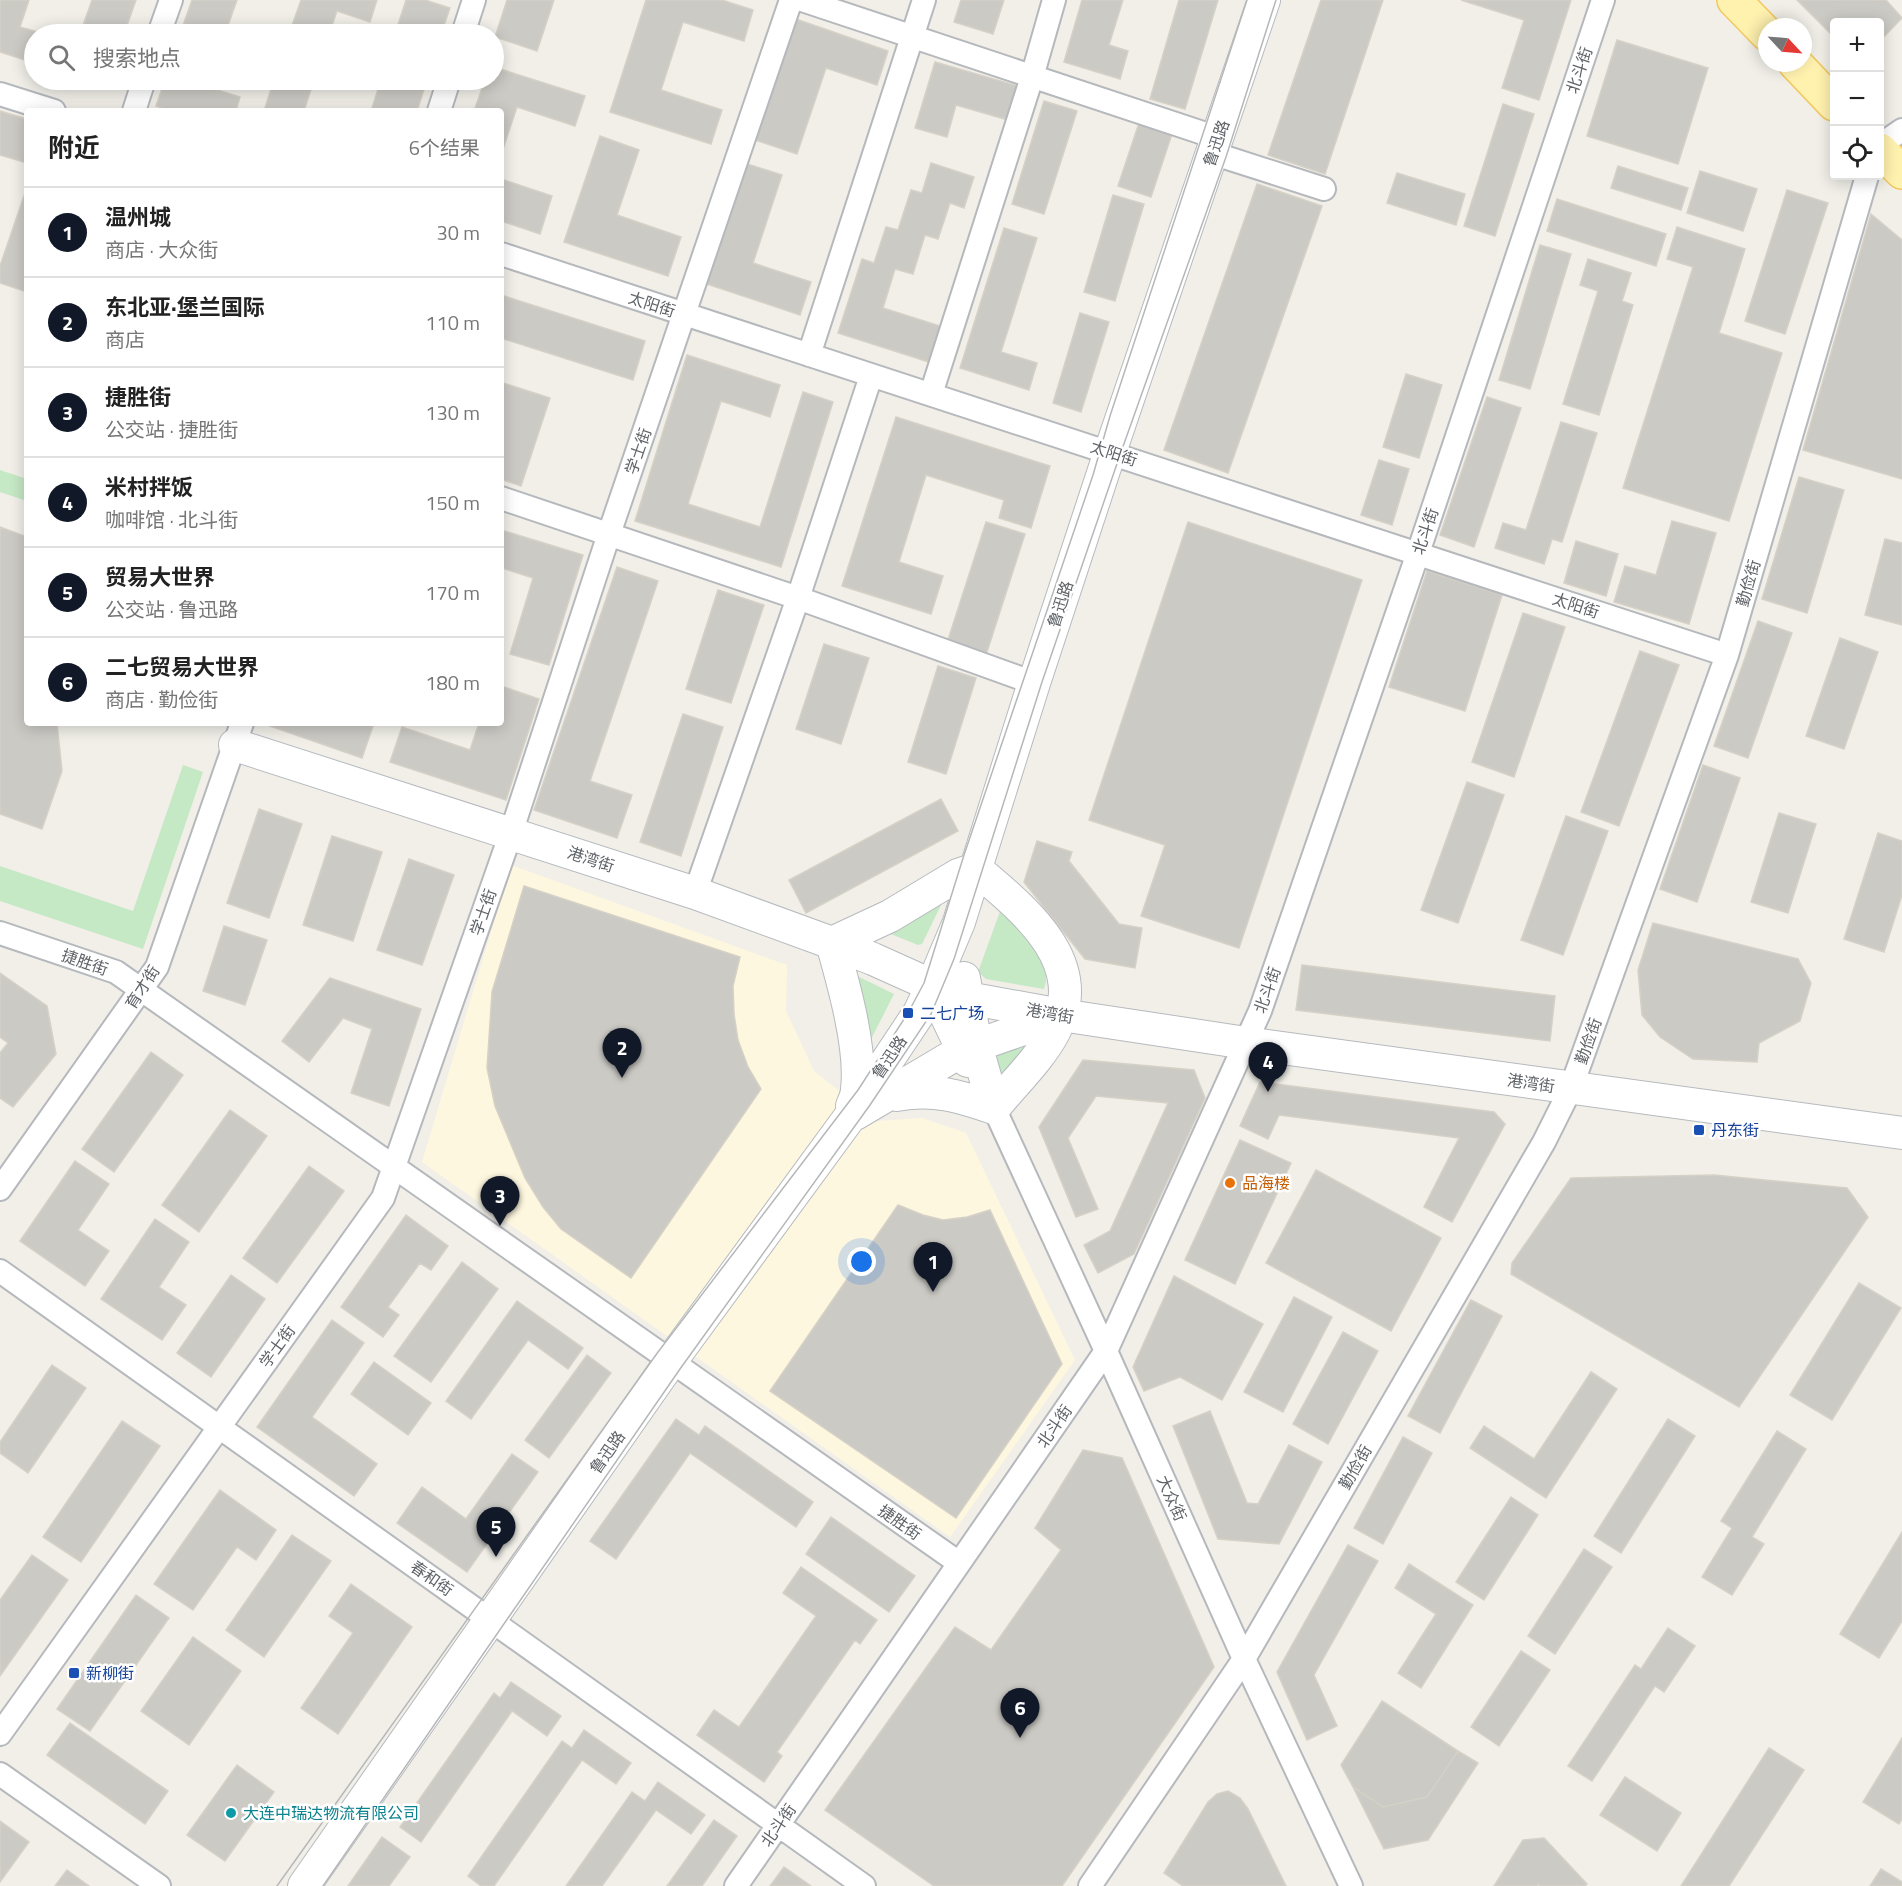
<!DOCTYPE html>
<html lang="zh">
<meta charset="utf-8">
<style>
body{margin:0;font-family:"Titillium Web","Noto Sans SC",sans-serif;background:#f2f2f2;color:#222}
.controls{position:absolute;right:18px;top:18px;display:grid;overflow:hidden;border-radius:6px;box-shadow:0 3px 15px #0003}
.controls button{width:54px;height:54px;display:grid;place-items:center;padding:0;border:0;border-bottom:2px solid #e0e0e0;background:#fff;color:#222;font:30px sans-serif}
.compass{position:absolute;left:1758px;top:18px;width:54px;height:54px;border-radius:50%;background:#fff;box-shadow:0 3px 15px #0003;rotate:116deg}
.you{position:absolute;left:862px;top:1262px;width:21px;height:21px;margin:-15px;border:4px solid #fff;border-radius:50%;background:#1a73e8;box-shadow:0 0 0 9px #1a73e833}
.badge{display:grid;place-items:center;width:39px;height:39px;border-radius:50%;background:#111827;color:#fff;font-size:20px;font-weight:700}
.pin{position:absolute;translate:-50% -50px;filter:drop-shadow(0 2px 3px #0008)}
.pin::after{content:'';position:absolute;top:32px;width:21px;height:18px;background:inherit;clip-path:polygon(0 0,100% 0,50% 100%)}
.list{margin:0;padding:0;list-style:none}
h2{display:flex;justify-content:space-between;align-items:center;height:78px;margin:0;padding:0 24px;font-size:26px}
h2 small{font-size:20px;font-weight:400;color:#767676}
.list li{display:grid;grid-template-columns:39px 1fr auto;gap:18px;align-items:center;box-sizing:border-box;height:90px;padding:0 24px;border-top:2px solid #e0e0e0}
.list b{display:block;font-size:22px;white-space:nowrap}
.list p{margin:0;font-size:20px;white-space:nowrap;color:#767676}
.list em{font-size:20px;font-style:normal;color:#767676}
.icon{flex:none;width:33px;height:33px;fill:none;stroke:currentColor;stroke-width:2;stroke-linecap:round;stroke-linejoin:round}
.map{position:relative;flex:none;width:1902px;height:1886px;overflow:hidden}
.search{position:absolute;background:#fff;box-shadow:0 3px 15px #0003;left:24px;top:24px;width:480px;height:66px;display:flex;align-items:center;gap:15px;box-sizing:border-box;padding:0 21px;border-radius:33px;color:#767676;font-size:22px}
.panel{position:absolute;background:#fff;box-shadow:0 3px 15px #0003;left:24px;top:108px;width:480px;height:618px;border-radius:6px}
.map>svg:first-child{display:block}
.commercial{fill:#fef7e0}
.green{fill:#c5e8c5}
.building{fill:#cccac5;stroke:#d6d1c6;stroke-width:1.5}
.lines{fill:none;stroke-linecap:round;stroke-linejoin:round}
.minor-casing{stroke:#b5b8bc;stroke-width:26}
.secondary-casing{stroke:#b6babf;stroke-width:34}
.primary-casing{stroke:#f2c960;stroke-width:36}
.minor{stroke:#fff;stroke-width:22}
.secondary{stroke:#fff;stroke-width:32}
.primary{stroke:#fff2af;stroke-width:33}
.tram{stroke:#b6b7b8;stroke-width:1.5}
.transit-dot{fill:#1a4fb4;stroke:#fff;stroke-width:2}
.food-dot{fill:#e8710a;stroke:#fff;stroke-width:2}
.culture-dot{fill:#0f9aa8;stroke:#fff;stroke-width:2}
.labels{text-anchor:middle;stroke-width:5;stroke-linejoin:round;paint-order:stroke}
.street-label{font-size:16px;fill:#5f6368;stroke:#fff}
.transit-label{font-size:16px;fill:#164399;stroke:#fff;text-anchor:start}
.food-label{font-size:16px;fill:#c56008;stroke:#fff;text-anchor:start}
.culture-label{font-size:16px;fill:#0d838f;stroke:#fff;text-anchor:start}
</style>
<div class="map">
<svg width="1902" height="1886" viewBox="0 0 1902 1886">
<rect width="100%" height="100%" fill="#f1efe8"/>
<path class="commercial" d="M511,865L787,965L786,1011L814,1071L877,1121L922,1118L966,1133L1075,1360L950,1537L422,1162Z"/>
<path class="green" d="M0,470L27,479V501L0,492Z
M183,765L203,772L143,949L0,901V866L133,911Z
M943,901L922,944L918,945L886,932L916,919Z
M1002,906L1016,916L1046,969V981L1044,989L986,979L978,972Z
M855,975L894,994L864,1053Z
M1028,1043L1030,1045L1000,1083L987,1055Z"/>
<path class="building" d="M0,0H29L20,27L45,34H34V63L0,52Z
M92,0H136L124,34H80Z
M192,0H237L225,34H180Z
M301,0H377L370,22L337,11L329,34H289Z
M406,0H425L450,8L441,34H395Z
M507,0H554L537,51L495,37Z
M646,0H722L753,10L744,41L683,22L661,90L722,110L711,144L610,112Z
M961,0H1004L993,34L954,22Z
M1082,0H1123L1109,45L1128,51L1120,79L1064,62Z
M1179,0H1218L1185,109L1150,99Z
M1321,0H1383L1325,174L1268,155Z
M1461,0H1571L1539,100L1502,88L1524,20Z
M1797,0H1886L1902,18L1880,41V22H1834V37Z
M793,18L888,51L877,85L826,68L797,154L752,139Z
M1617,40L1708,68L1678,164L1587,136Z
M935,62L1018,86L1008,120L956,105L947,137L915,128Z
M494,67L585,96L575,126L517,107L501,155V111H474L485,80H494Z
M89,80H109L107,86Z
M165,80H210L208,87L240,97L236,111H171L156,106Z
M274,80H314L304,111H264Z
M381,80H427L417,111H371Z
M1044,101L1077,111L1044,214L1012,204Z
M1503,104L1534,114L1495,236L1464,226Z
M0,111L27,119V163L0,155Z
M1139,123L1172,134L1151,197L1118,186Z
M600,136L639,150L617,215L681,237L668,276L564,242Z
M741,162L782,175L753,263L811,282L800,315L701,282Z
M931,163L974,177L964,208L950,203L938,239L925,235L913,274L895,269L883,308L943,327L932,363L838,333L862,259L874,263L886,227L898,230L911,190L922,193Z
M1618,166L1688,188L1681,210L1611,188Z
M1700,171L1757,189L1743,231L1687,213Z
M1397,173L1465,194L1456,225L1387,203Z
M501,179L552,196L540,234L501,221Z
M1257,184L1322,206L1228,473L1164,450Z
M1787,190L1828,203L1785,334L1745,321Z
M1113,195L1144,204L1115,301L1084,292Z
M24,196L27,197V292L0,283V266Z
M1557,199L1666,234L1656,266L1547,231Z
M1871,214L1902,240V479L1803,450Z
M1677,227L1745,249L1719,333L1782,353L1729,521L1623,488L1693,267L1667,259Z
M1004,228L1037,238L1001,352L1037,363L1029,390L960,368Z
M1540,245L1571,254L1530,389L1499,380Z
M1588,259L1631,273L1622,301L1633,305L1599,415L1563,404L1598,291L1580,285Z
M501,295L645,341L633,380L501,338Z
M1080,313L1109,322L1081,412L1053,403Z
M687,355L780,385L770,417L721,401L688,504L760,527L803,392L833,402L781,567L635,521Z
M1406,374L1442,385L1419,458L1383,447Z
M503,383L550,398L521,486L501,479V391Z
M1487,397L1521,408L1474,547L1440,535Z
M896,417L1050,466L1031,528L999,518L1004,500L926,475L899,562L943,576L931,614L842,586Z
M1561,422L1597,433L1562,542L1552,539L1544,564L1495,548L1503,523L1526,530Z
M1379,460L1409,469L1392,525L1361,515Z
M1799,477L1844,490L1807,613L1762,599Z
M1672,521L1716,533L1689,624L1614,602L1625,566L1656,575Z
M986,522L1025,534L986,655L947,643Z
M1188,522L1362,580L1239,948L1141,916L1165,845L1089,820Z
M0,527L27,537V723H57L62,771L42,829L0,814Z
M501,530L583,555L549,665L510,654L533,578L502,568L501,571Z
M1885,539L1902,543V625L1865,615Z
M1576,541L1618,554L1606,596L1564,583Z
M617,567L658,581L590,781L632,795L617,838L534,810Z
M1427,571L1502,595L1465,711L1389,687Z
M718,590L764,605L731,703L686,689Z
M1523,613L1565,627L1514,777L1472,762Z
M1758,621L1792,633L1748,758L1714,746Z
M1840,638L1878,652L1844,749L1806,736Z
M824,644L869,658L841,744L796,729Z
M1640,651L1679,665L1619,826L1581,812Z
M938,666L976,678L946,774L908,762Z
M501,686L539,699L506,800L390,762L402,727L470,750L479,723H501Z
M683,714L723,727L681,856L640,842Z
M271,723H374L362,758L270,726Z
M1703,765L1740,778L1697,902L1660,889Z
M1467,782L1504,795L1458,923L1421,910Z
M941,799L958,831L806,913L789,880Z
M259,809L302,824L269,918L227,903Z
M1779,813L1816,824L1788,913L1751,902Z
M1566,816L1608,831L1563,955L1521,940Z
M1878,833L1902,841V895L1884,952L1844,939Z
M332,836L382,852L353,941L303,925Z
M1037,841L1072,852L1069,861L1119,924L1142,928L1135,968L1085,959L1024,882Z
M409,859L454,875L422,965L377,950Z
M524,886L740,957L733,986L734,1014L738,1040L748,1067L761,1089L631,1278L561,1229L543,1207L525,1178L495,1106L487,1068L492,992Z
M1653,923L1798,959L1811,983L1800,1021L1759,1043L1757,1062L1693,1059L1660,1037L1642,1015L1638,970Z
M224,926L267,940L245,1005L203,991Z
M1302,965L1555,996L1550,1041L1296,1010Z
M0,973L47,1006L56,1054L13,1107L0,1098V1053L8,1043L0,1037Z
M330,978L421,1009L389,1106L351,1093L372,1029L343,1018L309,1062L282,1041Z
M151,1052L183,1075L114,1172L82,1149Z
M1083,1060L1194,1070L1205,1098L1134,1254L1098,1273L1084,1245L1110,1231L1168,1103L1096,1096L1068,1138L1098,1209L1076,1217L1039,1127Z
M1260,1082L1494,1112L1505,1124L1452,1222L1424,1207L1459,1138L1279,1115L1268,1139L1240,1126Z
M230,1110L267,1136L199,1232L162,1205Z
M1240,1140L1291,1163L1235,1284L1185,1260Z
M75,1161L109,1184L78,1230L109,1251L85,1286L20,1241Z
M309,1166L344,1191L277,1283L243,1258Z
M1316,1170L1441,1238L1391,1331L1266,1263Z
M1714,1175L1847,1188L1868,1217L1739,1407L1511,1274L1512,1263L1571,1178Z
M898,1205L923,1215L943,1220L967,1217L990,1210L1062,1364L956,1518L770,1391Z
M406,1215L448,1246L431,1270L420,1263L388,1307L399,1315L383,1337L341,1307Z
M155,1219L189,1242L159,1287L186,1305L162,1340L101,1299Z
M462,1262L498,1289L431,1382L394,1356Z
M231,1275L265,1299L211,1377L177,1353Z
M1174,1276L1263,1324L1222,1400L1180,1377L1144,1391L1133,1367Z
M1859,1283L1901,1308L1832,1420L1790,1395Z
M1294,1297L1332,1317L1283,1412L1244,1392Z
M1471,1300L1502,1316L1440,1433L1408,1416Z
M517,1301L583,1348L568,1369L528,1340L471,1419L446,1401Z
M332,1320L364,1343L312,1417L377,1464L354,1496L257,1427Z
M1343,1332L1378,1351L1328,1444L1293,1424Z
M587,1355L611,1373L549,1458L525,1440Z
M374,1362L431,1403L408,1435L351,1394Z
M52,1365L86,1388L28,1473L0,1453V1442Z
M1591,1372L1617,1389L1546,1498L1470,1448L1484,1426L1534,1459Z
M1210,1411L1247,1503L1258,1504L1289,1445L1322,1462L1279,1544L1218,1539L1173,1426Z
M676,1419L699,1435L705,1426L813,1502L796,1527L690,1453L616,1559L590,1541Z
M1668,1419L1695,1436L1621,1553L1594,1536Z
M122,1421L160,1446L81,1562L43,1537Z
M1777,1431L1806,1449L1752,1537L1764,1544L1732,1595L1702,1577L1732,1528L1721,1521Z
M1403,1437L1432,1453L1383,1544L1354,1528Z
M1083,1450L1122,1458L1214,1667L1062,1886H934L825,1810L955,1627L991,1650L1061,1550L1035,1528Z
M512,1454L538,1472L467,1572L397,1523L422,1487L466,1519Z
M220,1490L276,1530L256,1560L237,1547L193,1610L154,1584Z
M1511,1497L1538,1515L1484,1600L1456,1582Z
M831,1517L915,1576L889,1612L806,1554Z
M1902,1532V1621L1879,1658L1840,1634Z
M292,1535L331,1561L264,1657L226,1630Z
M1348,1545L1378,1561L1314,1675L1337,1726L1307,1740L1277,1672Z
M1584,1549L1612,1567L1555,1654L1528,1636Z
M32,1555L68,1580L0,1676V1600Z
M1409,1564L1473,1605L1421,1688L1398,1673L1436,1614L1395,1588Z
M801,1567L877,1620L860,1644L855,1640L777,1752L782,1756L764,1782L697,1735L714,1710L739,1727L816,1616L783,1593Z
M351,1584L412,1627L338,1734L301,1708L353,1633L329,1616Z
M136,1595L169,1618L90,1731L57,1709Z
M1668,1628L1695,1646L1664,1692L1655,1686L1592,1781L1568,1766L1635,1665L1641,1669Z
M193,1637L241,1671L189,1745L141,1711Z
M1521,1651L1550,1670L1499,1746L1471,1727Z
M511,1682L561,1716L547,1736L512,1711L421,1842L400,1827L494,1693L500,1698Z
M1382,1701L1458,1751L1427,1797L1383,1807L1353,1787L1341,1765Z
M70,1723L168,1791L145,1824L47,1755Z
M584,1730L631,1763L616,1784L582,1760L494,1886H481L468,1876L562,1741L572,1748Z
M1902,1738V1819L1899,1824L1863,1802Z
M1769,1748L1804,1770L1729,1886H1681Z
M1458,1751L1478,1763L1428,1840L1384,1849L1353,1787L1383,1807L1427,1797Z
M237,1765L274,1792L225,1861L187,1835Z
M1625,1777L1681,1813L1657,1851L1600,1815Z
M658,1782L705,1815L691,1834L656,1810L602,1886H566L632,1792L645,1801Z
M1228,1791L1240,1798L1248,1809L1286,1886H1183L1164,1873L1208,1802L1217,1794Z
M714,1820L737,1836L702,1886H667Z
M0,1821L29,1842L0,1882Z
M382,1837L410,1857L389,1886H348Z
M1544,1838L1587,1884L1585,1886H1540L1538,1884L1537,1886H1494L1523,1840Z
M784,1867L811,1886H770Z
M1881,1869L1902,1882V1886H1870Z
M67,1870L89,1886H55Z"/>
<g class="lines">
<defs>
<path id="minor" d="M802,0L1218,138
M159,34L171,0
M463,34L474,0
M0,94L54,111
M134,111L144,80
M439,111L449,80
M1880,145L1902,130
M1212,153L1324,189
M501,254L1727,655
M809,355L924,0
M931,394L1032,77L1054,0
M501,498L798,598L1034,683
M695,893L798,598L871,376
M0,933L116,972L959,1563
M994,1108L1106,1351L1244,1659L1351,1886
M0,1189L157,967L242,723
M0,1271L864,1886
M0,1734L383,1198L511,833L609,534L791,0
M0,1774L159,1886
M736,1886L1106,1351L1260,1011L1418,553L1603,0
M1090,1886L1244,1659L1544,1142L1571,1088L1727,655L1867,176"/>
<path id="secondary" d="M235,745L695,893L832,943L873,959L942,990L967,998L1061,1015L1246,1043L1902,1133
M832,943L890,916L958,875L976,869C1023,909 1092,962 1054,1032C1039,1060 1014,1083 994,1108
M832,943C843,982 862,1048 857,1089C857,1095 854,1101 852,1106
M964,978L976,1045L994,1108
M932,986L968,1061
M896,1095C934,1088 959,1096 994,1108
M855,1114L963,1050L1061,1016
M304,1886L671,1361L849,1118L919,1013L932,986L959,922L1034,683L1110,452L1264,0"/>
<path id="primary" d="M1734,0L1767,34
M1795,63L1834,104
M1880,150L1902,172"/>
</defs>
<use href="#minor" class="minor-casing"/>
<use href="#secondary" class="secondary-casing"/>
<use href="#primary" class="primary-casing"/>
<use href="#minor" class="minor"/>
<use href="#secondary" class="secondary"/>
<use href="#primary" class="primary"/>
<path class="tram" d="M277,1886L658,1352L858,1090L908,1013L924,983L964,855L1093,475L1110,416L1247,0
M323,1886L680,1369L870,1105L931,1014L954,959L1042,682L1120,455L1226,157L1276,0"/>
</g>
<g class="transit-dot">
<rect x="902" y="1007" width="12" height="12" rx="3"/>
<rect x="1693" y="1124" width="12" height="12" rx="3"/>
<rect x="68" y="1667" width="12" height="12" rx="3"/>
</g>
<circle class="food-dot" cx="1230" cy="1183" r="6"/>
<circle class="culture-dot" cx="231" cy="1813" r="6"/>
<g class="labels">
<g class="street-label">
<text transform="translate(1579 70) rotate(-71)" y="6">北斗街</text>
<text transform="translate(1216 143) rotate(-71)" y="6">鲁迅路</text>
<text transform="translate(652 304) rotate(18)" y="6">太阳街</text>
<text transform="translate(638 451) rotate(-71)" y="6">学士街</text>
<text transform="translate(1114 453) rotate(18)" y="6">太阳街</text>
<text transform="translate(1425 531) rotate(-71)" y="6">北斗街</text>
<text transform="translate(1748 583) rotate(-74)" y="6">勤俭街</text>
<text transform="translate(1060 604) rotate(-72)" y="6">鲁迅路</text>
<text transform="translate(1576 605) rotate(18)" y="6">太阳街</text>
<text transform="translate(591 859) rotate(18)" y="6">港湾街</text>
<text transform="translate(483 912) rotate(-71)" y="6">学士街</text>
<text transform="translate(85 962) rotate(19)" y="6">捷胜街</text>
<text transform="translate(142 987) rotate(-57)" y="6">育才街</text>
<text transform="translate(1267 990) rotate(-70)" y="6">北斗街</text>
<text transform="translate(1050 1013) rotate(10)" y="6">港湾街</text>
<text transform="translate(1588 1041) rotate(-70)" y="6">勤俭街</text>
<text transform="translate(889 1057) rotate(-56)" y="6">鲁迅路</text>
<text transform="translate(1531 1083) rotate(8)" y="6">港湾街</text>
<text transform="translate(277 1346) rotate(-54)" y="6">学士街</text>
<text transform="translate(1054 1426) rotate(-55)" y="6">北斗街</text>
<text transform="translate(607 1452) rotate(-55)" y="6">鲁迅路</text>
<text transform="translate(1355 1467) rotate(-60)" y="6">勤俭街</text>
<text transform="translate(1172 1498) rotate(66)" y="6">大众街</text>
<text transform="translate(900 1522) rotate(35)" y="6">捷胜街</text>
<text transform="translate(432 1578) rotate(35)" y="6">春和街</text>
<text transform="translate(778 1825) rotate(-55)" y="6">北斗街</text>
</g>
<g class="transit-label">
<text x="920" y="1019">二七广场</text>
<text x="1711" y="1136">丹东街</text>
<text x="86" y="1679">新柳街</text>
</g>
<g class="food-label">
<text x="1242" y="1189">品海楼</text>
</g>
<g class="culture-label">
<text x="243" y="1819">大连中瑞达物流有限公司</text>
</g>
</g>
</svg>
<div class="controls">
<button>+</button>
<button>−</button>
<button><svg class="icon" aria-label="locate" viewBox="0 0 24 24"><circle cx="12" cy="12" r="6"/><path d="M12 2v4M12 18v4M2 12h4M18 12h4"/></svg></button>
</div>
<svg class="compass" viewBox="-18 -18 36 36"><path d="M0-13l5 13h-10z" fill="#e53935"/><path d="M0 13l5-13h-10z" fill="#767676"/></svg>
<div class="you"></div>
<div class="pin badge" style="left:933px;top:1292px">1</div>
<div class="pin badge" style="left:622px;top:1078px">2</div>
<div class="pin badge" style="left:500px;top:1226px">3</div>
<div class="pin badge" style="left:1268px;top:1092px">4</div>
<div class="pin badge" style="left:496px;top:1557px">5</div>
<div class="pin badge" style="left:1020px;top:1738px">6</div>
<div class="search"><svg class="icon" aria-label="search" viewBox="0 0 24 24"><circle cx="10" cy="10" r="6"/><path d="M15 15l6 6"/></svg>搜索地点</div>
<section class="panel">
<h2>附近<small>6个结果</small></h2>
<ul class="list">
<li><span class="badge">1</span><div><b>温州城</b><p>商店 · 大众街</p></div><em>30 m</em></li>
<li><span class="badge">2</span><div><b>东北亚·堡兰国际</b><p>商店</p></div><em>110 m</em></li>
<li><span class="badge">3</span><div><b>捷胜街</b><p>公交站 · 捷胜街</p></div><em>130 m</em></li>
<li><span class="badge">4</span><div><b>米村拌饭</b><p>咖啡馆 · 北斗街</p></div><em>150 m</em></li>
<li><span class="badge">5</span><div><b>贸易大世界</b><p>公交站 · 鲁迅路</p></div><em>170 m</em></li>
<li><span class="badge">6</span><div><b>二七贸易大世界</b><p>商店 · 勤俭街</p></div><em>180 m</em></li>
</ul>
</section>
</div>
